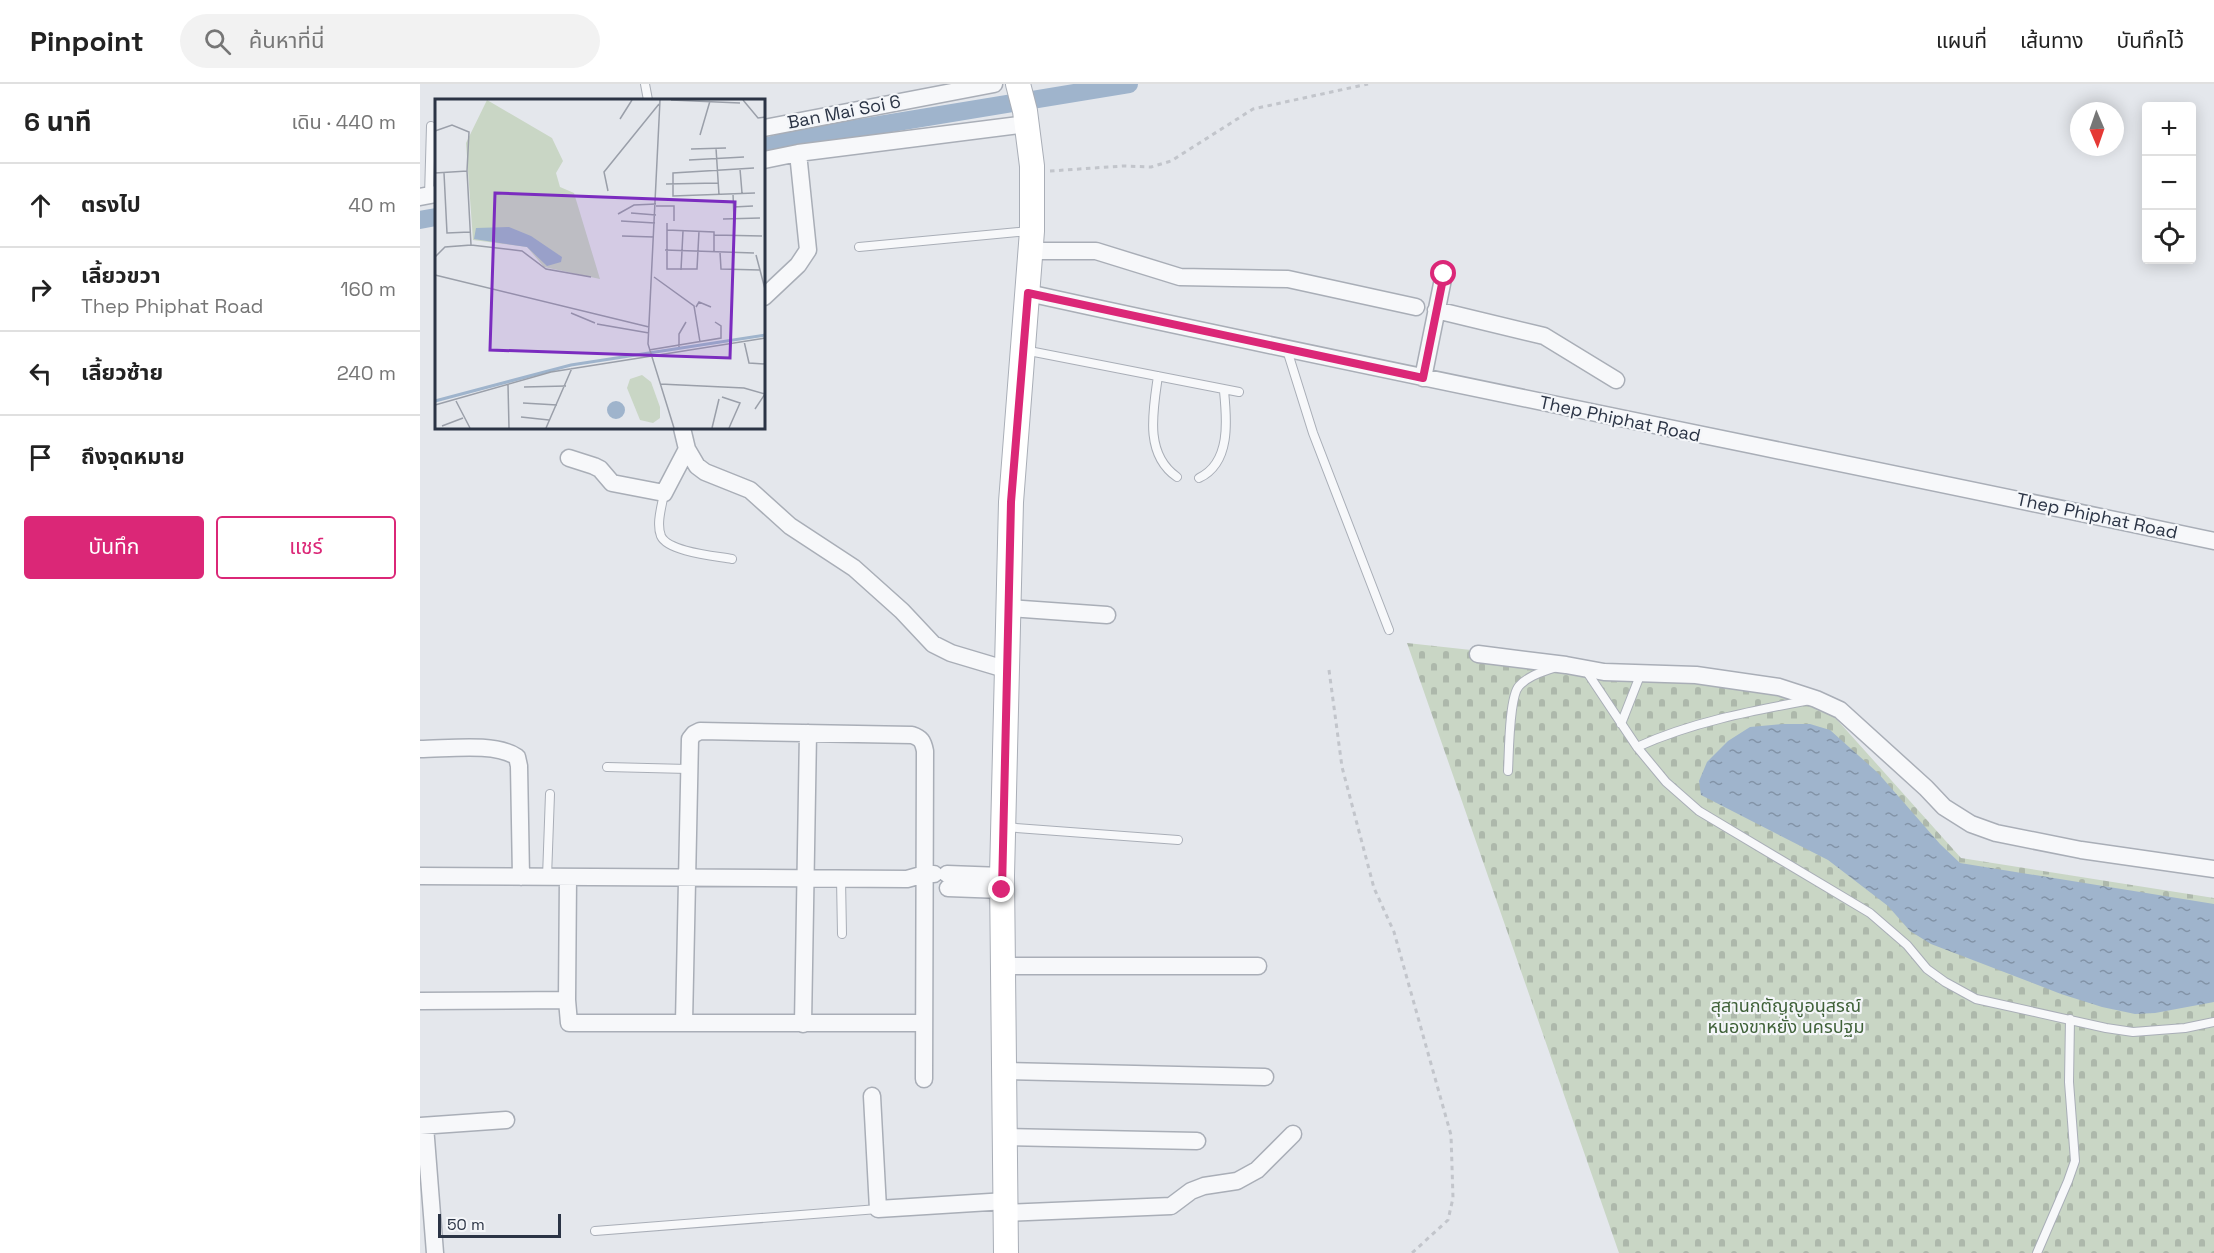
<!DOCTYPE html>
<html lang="th">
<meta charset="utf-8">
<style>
body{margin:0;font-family:"Space Grotesk","Noto Sans Thai",sans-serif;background:#f2f2f2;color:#222}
.controls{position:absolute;right:18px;top:18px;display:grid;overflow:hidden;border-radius:6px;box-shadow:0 3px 15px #0003}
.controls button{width:54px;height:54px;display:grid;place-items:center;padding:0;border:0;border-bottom:2px solid #e0e0e0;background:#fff;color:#222;font:30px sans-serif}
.compass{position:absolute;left:1650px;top:18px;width:54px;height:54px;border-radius:50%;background:#fff;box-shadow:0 3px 15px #0003;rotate:178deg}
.scale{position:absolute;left:18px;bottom:15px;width:123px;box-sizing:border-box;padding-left:6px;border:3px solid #2b3445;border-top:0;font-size:16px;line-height:21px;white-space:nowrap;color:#2b3445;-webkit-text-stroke:4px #f4f6f9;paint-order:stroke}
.stop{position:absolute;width:18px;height:18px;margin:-14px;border:4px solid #db2777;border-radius:50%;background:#fff}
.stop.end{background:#db2777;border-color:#fff;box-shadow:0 2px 6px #0008}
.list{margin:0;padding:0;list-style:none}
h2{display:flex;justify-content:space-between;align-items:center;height:78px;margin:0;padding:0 24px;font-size:26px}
h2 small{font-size:20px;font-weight:400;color:#767676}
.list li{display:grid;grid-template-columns:39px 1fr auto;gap:18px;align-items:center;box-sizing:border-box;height:84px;padding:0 24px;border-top:2px solid #e0e0e0}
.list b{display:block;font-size:22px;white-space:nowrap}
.list p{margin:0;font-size:20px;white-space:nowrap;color:#767676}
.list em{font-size:20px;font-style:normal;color:#767676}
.actions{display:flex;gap:12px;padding:18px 24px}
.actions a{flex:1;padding:14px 0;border:2px solid #db2777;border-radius:6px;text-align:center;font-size:21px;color:#db2777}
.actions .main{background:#db2777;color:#fff}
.icon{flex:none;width:33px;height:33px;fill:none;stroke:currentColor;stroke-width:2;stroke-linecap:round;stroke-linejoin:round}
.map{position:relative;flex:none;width:1794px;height:1169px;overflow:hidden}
header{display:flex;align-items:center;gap:36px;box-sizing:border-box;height:84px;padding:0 30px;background:#fff;border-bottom:2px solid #e0e0e0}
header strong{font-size:28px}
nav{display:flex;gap:33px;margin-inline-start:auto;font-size:21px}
.search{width:420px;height:54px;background:#f2f2f2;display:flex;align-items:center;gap:15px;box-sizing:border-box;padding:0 21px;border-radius:33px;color:#767676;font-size:22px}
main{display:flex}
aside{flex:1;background:#fff}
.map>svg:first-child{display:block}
.cemetery{fill:url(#cemetery-stones)}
.water{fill:url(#water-ripples)}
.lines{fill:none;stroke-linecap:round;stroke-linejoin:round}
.canal{stroke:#9fb4cc;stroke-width:18}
.service-casing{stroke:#a9aeb7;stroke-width:10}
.minor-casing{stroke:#a9aeb7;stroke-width:19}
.secondary-casing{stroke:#a9aeb7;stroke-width:26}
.path{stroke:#c2c5cb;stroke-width:3;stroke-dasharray:4.5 4.5;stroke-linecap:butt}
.service{stroke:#f7f8fa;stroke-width:8}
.minor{stroke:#f7f8fa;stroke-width:16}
.secondary{stroke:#fff;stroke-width:24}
.route{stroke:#db2777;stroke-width:8}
.labels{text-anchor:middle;stroke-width:4.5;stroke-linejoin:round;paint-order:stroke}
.street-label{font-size:18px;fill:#2b3445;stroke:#f4f6f9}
.park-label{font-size:18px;fill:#3f6138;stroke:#f4f6f9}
.inset-river{fill:none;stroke:#9fb4cc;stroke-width:3}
.inset-road{fill:none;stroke:#9a9fa9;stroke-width:1.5}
.view{fill:#7b2cbf;fill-opacity:0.15;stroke:#7b2cbf;stroke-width:3}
.inset-edge{fill:none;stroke:#2b3445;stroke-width:3}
</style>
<header>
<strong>Pinpoint</strong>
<div class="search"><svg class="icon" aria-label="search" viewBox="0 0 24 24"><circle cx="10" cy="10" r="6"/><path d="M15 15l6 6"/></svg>ค้นหาที่นี่</div>
<nav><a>แผนที่</a><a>เส้นทาง</a><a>บันทึกไว้</a></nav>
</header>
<main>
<aside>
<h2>6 นาที<small>เดิน · 440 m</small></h2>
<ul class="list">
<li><svg class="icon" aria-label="ahead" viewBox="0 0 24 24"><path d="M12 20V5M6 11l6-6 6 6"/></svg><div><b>ตรงไป</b></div><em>40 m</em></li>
<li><svg class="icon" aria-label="right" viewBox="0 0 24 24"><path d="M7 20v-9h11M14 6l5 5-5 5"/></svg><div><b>เลี้ยวขวา</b><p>Thep Phiphat Road</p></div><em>160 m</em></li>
<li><svg class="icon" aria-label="left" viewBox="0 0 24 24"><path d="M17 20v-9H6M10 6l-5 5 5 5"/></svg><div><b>เลี้ยวซ้าย</b></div><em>240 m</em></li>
<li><svg class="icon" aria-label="arrive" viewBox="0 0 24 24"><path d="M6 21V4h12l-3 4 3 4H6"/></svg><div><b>ถึงจุดหมาย</b></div></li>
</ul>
<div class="actions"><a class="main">บันทึก</a><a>แชร์</a></div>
</aside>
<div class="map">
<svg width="1794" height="1169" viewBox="0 0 1794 1169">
<defs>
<pattern id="cemetery-stones" width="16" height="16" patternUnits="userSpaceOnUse" patternTransform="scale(1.5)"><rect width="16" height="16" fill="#c9d6c5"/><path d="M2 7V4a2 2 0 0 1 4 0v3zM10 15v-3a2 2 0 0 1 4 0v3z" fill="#adb8ab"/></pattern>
<pattern id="water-ripples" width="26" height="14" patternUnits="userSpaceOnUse" patternTransform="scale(1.5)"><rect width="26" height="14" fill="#9fb4cc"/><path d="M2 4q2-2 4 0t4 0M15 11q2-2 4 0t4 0" fill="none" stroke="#8293a7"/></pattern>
</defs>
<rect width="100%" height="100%" fill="#e4e7ec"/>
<path class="cemetery" d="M987,559L1287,592L1362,607L1411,629L1541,774L1794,814V1169H1199Z"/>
<path class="water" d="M1363,640H1390L1410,646L1458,689L1520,760L1540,779L1794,820V918L1735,929L1715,930L1682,923L1641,910L1511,860L1490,847L1468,822L1408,776L1281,711L1279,697L1287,678L1308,657L1330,643Z"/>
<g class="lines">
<path class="canal" d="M344,63L380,54L709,0
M0,136L16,133"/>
<defs>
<path id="service" d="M225,0L228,16
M9,112L11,42
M439,163L609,147
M604,266L819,308
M867,266L893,349L969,546
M738,292C733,327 724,370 757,393
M779,394C811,379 807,336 804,307
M244,409C242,422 236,439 241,452C248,468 296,472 312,475
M1165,585L1217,663L1246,698L1279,727L1450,829L1487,861L1507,885L1525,898L1556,915L1686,944L1713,948L1765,944L1794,938
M1201,640L1221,589
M1217,663C1272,638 1331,627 1390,616
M187,683L268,685
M1088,687C1089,670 1089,613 1099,602C1109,591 1123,588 1136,583
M584,743L758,756
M127,793L130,710
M421,795L422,850
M175,1147L458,1125
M1617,1169L1648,1097L1655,1077L1649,998L1650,935"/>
<path id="minor" d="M344,44L574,0
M344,76L378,69L607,40
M0,113L16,110
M611,167H676L760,193L868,195L996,223
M608,209C1002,296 1399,373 1794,457
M344,213L378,181L388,166L378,69
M1016,226L1124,252L1196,296
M1003,294L1024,190
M262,344L267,365L277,382L285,388L330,406L370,442L434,484L482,527L513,560L531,569L588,586
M149,374L174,382L180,385L192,399L244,409L267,365
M589,524L687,531
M1058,570L1146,581L1184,588L1276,591L1359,603L1396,615L1420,626L1506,704L1524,723L1551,740L1576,749L1661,766L1794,785
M0,665C27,665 75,658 97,673L99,682L101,793
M527,790L582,792
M0,792L487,795L505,790H514
M148,793L147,916L149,939H504
M528,804L582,806
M584,882H838
M0,917L147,916
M264,939L270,655L274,650L280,647L492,651C501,654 503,657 505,667L504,995
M383,940L388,649
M585,987L845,993
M452,1012L458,1125L586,1117
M0,1042L86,1036
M5,1042L15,1169
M585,1053L777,1057
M586,1129L751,1122L771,1107L784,1102L817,1097L837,1086L873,1050"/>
<path id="secondary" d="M586,1169L582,792L589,500L591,418L612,147V82L605,27L598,0"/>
</defs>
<use href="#service" class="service-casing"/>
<use href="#minor" class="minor-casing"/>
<use href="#secondary" class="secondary-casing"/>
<path class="path" d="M630,87L703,82L731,83L751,77L833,25L948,0
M909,586L922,683L954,804L974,848L1031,1051L1033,1114L1028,1136L992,1169"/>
<use href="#service" class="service"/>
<use href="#minor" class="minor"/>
<use href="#secondary" class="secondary"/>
</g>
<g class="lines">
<path class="route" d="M582,806L591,418L608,209L1003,294L1024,190"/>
</g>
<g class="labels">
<g class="street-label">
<text transform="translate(424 28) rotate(-11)" y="6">Ban Mai Soi 6</text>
<text transform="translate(1200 335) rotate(12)" y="6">Thep Phiphat Road</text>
<text transform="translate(1677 432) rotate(12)" y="6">Thep Phiphat Road</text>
</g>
<g class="park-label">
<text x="1366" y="928">สุสานกตัญญูอนุสรณ์<tspan x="1366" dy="21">หนองขาหยั่ง นครปฐม</tspan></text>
</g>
</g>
<g transform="translate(15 15)">
<rect width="330" height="330" fill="#e4e7ec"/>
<path d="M52,1L117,39L128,62L121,74L125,88L139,94L165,180L109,168L92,148L38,141L31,44Z" fill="#c9d6c5"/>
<path d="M207,276L216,283L225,308V319L218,324L205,321L192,289L195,280Z" fill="#c9d6c5"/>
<path d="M74,128L96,137L127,158L126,163L112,167L92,148L39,140L41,129ZM172 311a9 9 0 1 1 18 0a9 9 0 1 1-18 0Z" fill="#9fb4cc"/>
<path class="inset-river" d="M0,302L136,266L330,236"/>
<path class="inset-road" d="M225,1L213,245L239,329M236,1L305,4M308,1L323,19L330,18M185,20L197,1M0,32L17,26L34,33L32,72M265,36L275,2M281,49L284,96M256,50L291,49M254,61L309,58M319,69L238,74V97L320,94M305,70L307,94M0,74L32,72L36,146L10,148L0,158M9,74L12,134L35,133M231,85L283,84M173,92L169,73L224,5M298,95L299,120M221,107H239V122M298,108L318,107M196,114L221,116M183,115L199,106L221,105M288,120L325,119M186,122L220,124M232,124V170H262L264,132M232,131L279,133V152M279,136L327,137M187,137L219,138M36,146L87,152L111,170L156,178M230,151L319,154M285,153L286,170L325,171M321,156L330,190M246,171L248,132M0,176L214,228M219,178L259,207L265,243M261,208L264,203L276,208M136,214L160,224M162,225L214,234M309,242L314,264L330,265M244,248V235L251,223M214,251L286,239V227L280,223M225,285L309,289L330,295L320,310M73,286L74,329M89,288L131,287M287,298L305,304L294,329M21,302L35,329M88,304L122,306M0,306L116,273L330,239M86,318L114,321M7,327L28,319M111,329L137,269M277,329L284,300"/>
<path class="view" d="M60,94L300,103L295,259L55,251Z"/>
<rect width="330" height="330" class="inset-edge"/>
</g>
</svg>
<div class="controls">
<button>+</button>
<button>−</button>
<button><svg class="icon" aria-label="locate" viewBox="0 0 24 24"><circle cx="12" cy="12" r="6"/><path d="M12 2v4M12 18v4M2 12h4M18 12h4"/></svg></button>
</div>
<svg class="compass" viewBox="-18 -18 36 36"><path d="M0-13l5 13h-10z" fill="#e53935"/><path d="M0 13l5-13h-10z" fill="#767676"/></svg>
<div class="scale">50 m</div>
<div class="stop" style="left:1024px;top:190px"></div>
<div class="stop end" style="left:582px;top:806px"></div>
</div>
</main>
